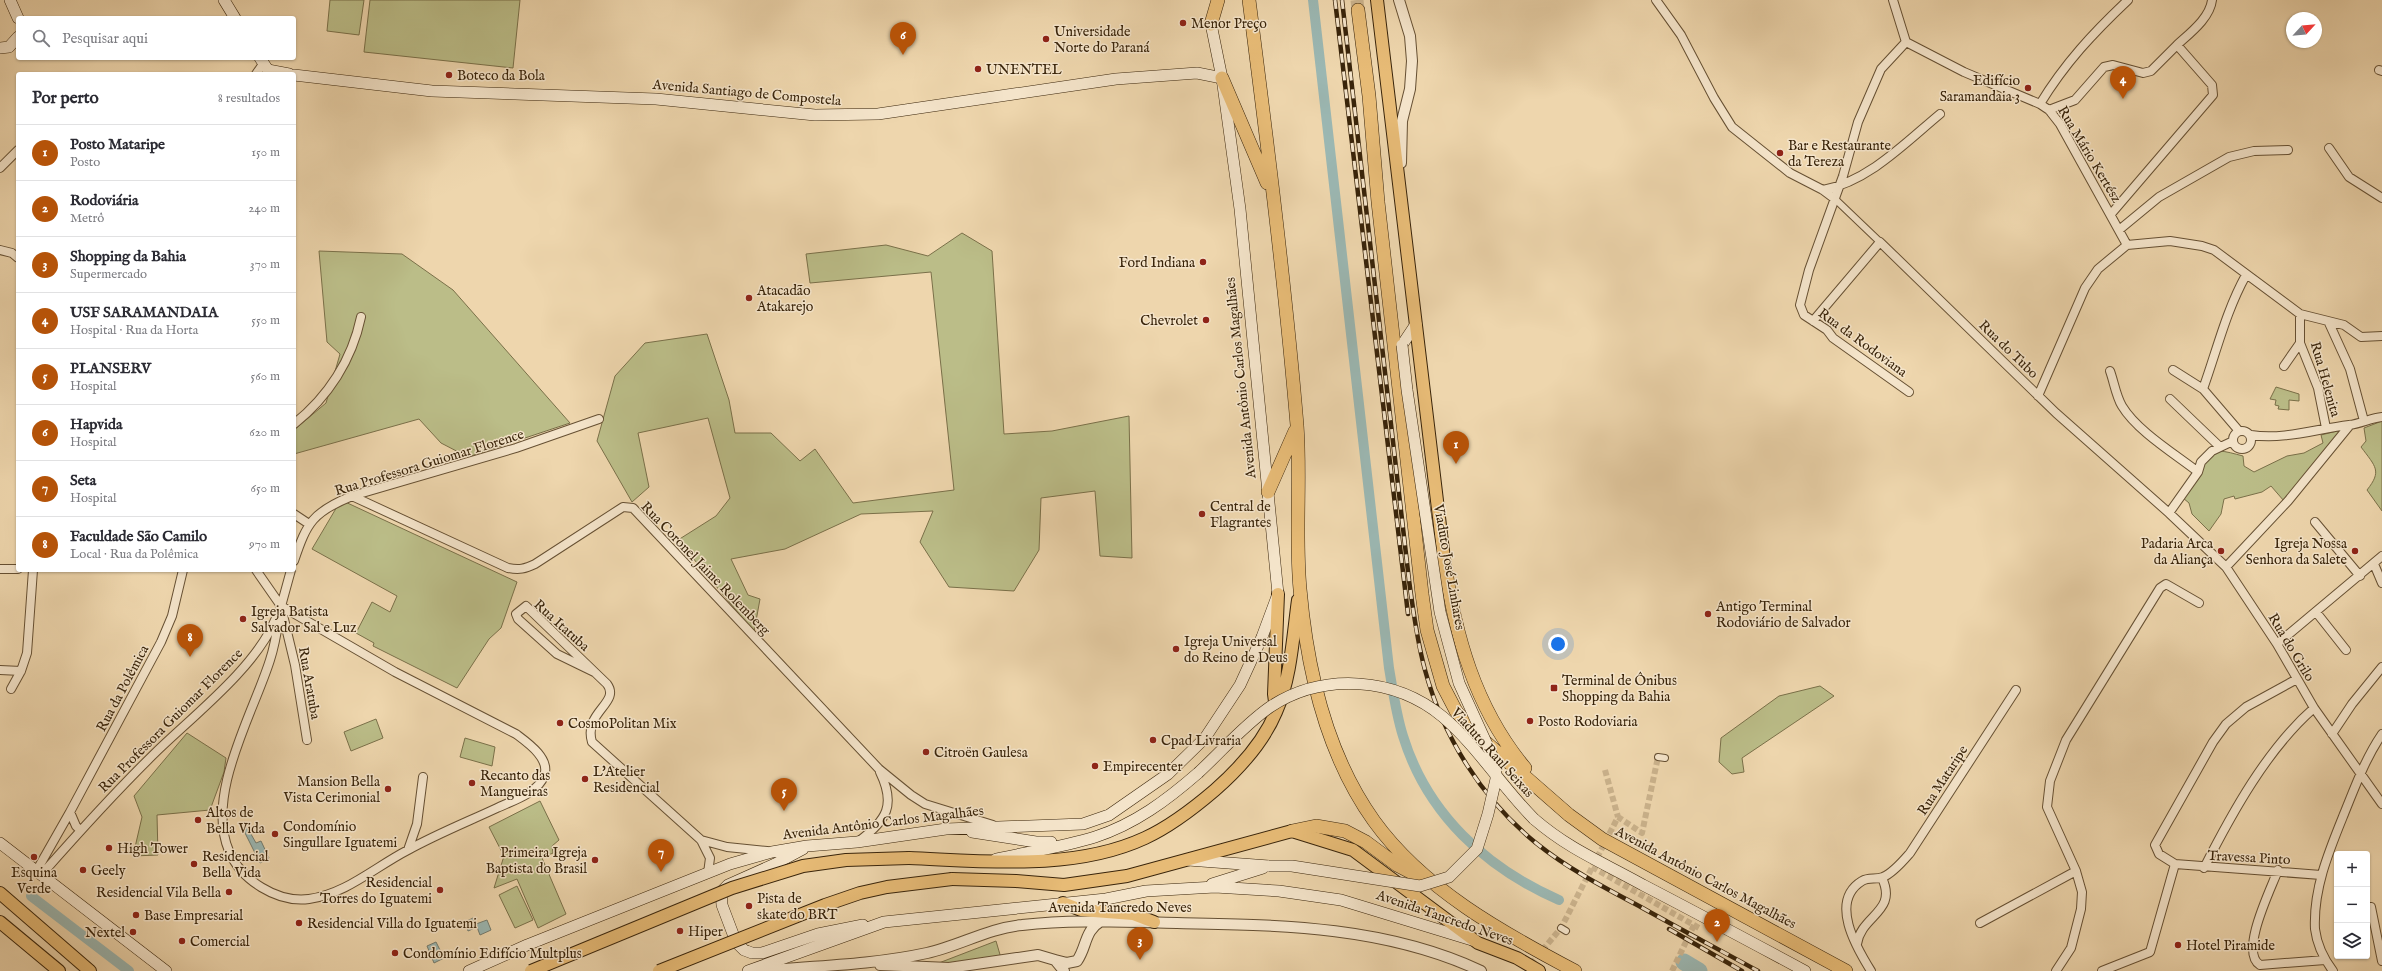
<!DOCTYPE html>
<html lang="pt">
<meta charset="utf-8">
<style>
body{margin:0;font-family:"IM FELL English",serif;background:#f7f7f7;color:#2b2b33}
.controls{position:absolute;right:12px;bottom:12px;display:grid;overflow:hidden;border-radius:4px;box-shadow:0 1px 3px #0004}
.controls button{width:36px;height:36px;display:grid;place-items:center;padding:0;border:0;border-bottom:1px solid #e1e1e2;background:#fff;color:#2b2b33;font:20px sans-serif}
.compass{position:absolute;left:2286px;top:12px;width:36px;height:36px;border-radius:50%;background:#fff;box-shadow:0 1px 3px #0004;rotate:64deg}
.you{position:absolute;left:1558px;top:644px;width:14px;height:14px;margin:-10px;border:3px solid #fff;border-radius:50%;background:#1a73e8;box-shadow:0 0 0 6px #1a73e833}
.badge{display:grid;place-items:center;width:26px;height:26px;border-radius:50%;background:#b45309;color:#fff;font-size:13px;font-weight:700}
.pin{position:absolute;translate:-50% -33px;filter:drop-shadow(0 1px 2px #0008)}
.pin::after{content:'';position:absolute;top:21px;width:14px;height:12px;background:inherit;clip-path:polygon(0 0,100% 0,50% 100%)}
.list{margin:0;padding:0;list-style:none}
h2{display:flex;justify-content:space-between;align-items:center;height:52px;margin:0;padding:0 16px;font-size:17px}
h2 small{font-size:13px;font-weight:400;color:#7c7c81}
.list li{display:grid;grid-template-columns:26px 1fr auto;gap:12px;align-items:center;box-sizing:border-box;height:56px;padding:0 16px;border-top:1px solid #e1e1e2}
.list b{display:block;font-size:15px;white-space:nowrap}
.list p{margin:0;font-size:13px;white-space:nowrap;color:#7c7c81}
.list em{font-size:13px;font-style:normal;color:#7c7c81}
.icon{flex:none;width:22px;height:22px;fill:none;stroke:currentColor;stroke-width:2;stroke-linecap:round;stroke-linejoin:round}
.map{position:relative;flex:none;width:2382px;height:971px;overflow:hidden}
.search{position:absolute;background:#fff;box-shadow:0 1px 3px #0004;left:16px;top:16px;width:280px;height:44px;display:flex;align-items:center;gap:10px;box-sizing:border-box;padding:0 14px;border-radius:4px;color:#7c7c81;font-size:15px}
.panel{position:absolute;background:#fff;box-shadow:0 1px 3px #0004;left:16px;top:72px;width:280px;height:500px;border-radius:4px}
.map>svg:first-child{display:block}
.green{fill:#bbbd88;stroke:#7a7049}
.water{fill:#9bb7b2;stroke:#747c6f}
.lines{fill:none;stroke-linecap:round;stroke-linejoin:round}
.canal{stroke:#9bb7b2;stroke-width:10}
.river{stroke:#9bb7b2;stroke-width:17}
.pedestrian-tunnel{stroke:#cab28c;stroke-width:6;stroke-dasharray:6 3;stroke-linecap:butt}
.trunk-tunnel{stroke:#cab28c;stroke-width:13;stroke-dasharray:13 6;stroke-linecap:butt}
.pedestrian-casing{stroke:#665033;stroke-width:8}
.minor-casing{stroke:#665033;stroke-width:10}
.tertiary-casing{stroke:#665033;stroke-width:12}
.secondary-casing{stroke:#39240a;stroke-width:12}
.primary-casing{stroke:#39240a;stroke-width:14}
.trunk-casing{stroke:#39240a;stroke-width:14}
.pedestrian{stroke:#f4e4ca;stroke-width:6}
.minor{stroke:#f4e4ca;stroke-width:8}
.tertiary{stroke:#f4e4ca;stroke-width:10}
.secondary{stroke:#f4e4ca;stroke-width:11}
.primary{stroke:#e7bb76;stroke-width:12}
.trunk{stroke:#e7bb76;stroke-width:13}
.rail-casing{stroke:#39240a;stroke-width:4.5}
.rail{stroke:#f4e4ca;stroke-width:3;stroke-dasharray:9;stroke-linecap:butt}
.secondary-bridge-casing{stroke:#39240a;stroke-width:12;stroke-linecap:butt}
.primary-bridge-casing{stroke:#39240a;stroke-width:14;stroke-linecap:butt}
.secondary-bridge{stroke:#f4e4ca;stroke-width:11}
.primary-bridge{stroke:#e7bb76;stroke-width:12}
.poi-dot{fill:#8f2418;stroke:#f4e4ca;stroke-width:1.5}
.labels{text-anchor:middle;stroke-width:3;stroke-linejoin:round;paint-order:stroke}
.poi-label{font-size:14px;fill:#39240a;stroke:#f4e4ca;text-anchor:start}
.street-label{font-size:14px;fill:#39240a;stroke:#f4e4ca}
</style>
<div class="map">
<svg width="2382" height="971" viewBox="0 0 2382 971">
<rect width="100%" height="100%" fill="#eed6ad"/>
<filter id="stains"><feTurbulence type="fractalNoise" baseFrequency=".005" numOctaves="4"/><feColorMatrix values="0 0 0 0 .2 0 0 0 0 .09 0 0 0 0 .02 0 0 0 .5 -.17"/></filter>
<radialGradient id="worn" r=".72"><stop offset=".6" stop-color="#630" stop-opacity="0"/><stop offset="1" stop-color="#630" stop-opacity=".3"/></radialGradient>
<path class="green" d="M330,0H364L359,35L327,31Z
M370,0H520L513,68L364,52Z
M962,233L992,251L1004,434L1052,431L1129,416L1132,558L1100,556L1095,491L1041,498L1039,550L1014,591L949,587L920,542L933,511L861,514L785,549L731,559L748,595L760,599L754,632L678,540L716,516L730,498L708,418L638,433L649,487L632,502L597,441L615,376L645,343L707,334L729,400L735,433H771L800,461L815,449L853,503L954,490L931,272L810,283L806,254L886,245L928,256Z
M319,251L402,254L453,290L570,423L468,457L441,443L419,419L294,454V430L326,403L340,354L327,342Z
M2276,387L2299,394V401L2289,400V410L2278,409L2279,406L2275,405L2276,400L2270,399Z
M2382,421V511L2367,490C2382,471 2376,467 2361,447L2366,441L2364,428Z
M2341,430L2284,501L2271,486L2262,492L2235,499L2234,496L2224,499L2221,514L2209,531L2192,514L2189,503L2183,498C2190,485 2203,452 2218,451C2226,451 2235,454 2243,456L2244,466L2254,472L2287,456L2304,453L2323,443L2321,435Z
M341,500L517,582L501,628L489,639L457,688L373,646L374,643L356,633L372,602L390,612L397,596L312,549Z
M1820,686L1834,696L1742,758L1744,772L1732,774L1719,762L1721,738L1779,696Z
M376,719L383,738L351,751L344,732Z
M187,733L226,758L224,772L210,810L157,815L158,855L133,856L142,817L134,796Z
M465,738L495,747L492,766L460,757Z
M540,801L559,840L552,846L553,853L542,858L566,914L538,928L517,879L494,888L504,856L489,827Z
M517,886L533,920L515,928L499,895Z
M996,941L1001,958L931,966Z"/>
<path class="water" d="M247,827L256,843L261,841L269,858L260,863L243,829Z
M473,918L476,924L487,920L491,930L480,935L477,927L468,931L465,922Z
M436,942L444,958L434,963L427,946Z"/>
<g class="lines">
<path class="canal" d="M1313,0L1389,668C1393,691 1396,714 1403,736C1427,814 1486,868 1559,900
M31,896L129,971"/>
<path class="river" d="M1684,962L1699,971"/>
<path class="pedestrian-tunnel" d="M1605,770L1618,817
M1592,867L1699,928
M1525,971L1561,928L1618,817L1642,833L1658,757
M1672,971L1694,925"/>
<path class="trunk-tunnel" d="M1357,0L1358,10"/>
<defs>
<path id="pedestrian" d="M1835,199L1880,242
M1658,757L1665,758
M1561,928L1566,931"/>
<path id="minor" d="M1656,0L1681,35L1714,98L1732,127L1790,173L1823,190L1835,199
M1893,0L1906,42
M1906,42L1881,69L1858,122L1843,176L1809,270L1800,305L1804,315L1827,330L1833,338L1909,392
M1906,42L1964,72L2040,104L2049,110L2060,124L2127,245
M2379,70L2382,71
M256,74L263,64
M2040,104C2065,63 2093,33 2128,0
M2049,110L2075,100L2104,67L2113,65L2143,73L2151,71L2177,45
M2329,148L2349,177L2382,198
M0,168L18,150
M1823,190C1869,181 1905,143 1940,114
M2111,214L2213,95L2212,85L2177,45C2190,33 2210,18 2212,0
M2119,230L2159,197L2229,157L2254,151L2288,150
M0,250L12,253L18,258
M2300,314V343L2318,388L2326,428
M1813,321L1880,242L2056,413L2169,513L2226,567L2277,644L2314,708L2382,804
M2329,323L2350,369L2364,421
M2284,366L2300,343
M2173,370L2203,389L2239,431
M2110,371C2114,382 2116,396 2122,406C2137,431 2175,454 2198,472
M2203,389C2217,350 2226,311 2246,275
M2038,396L2085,288L2098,269L2127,245L2170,241L2202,246L2214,250L2300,314L2344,325L2361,337L2382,336
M2170,399L2219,446
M294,424C328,397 352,360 361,317
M2233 440a9 9 0 1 1 18 0a9 9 0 1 1-18 0Z
M2251,435C2284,440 2316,429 2349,425C2360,424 2371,418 2382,417
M352,496L508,568C519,570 525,569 535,564L623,507L633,508L879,769L911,795L925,804L993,825
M2169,513L2198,472L2201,462L2212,451L2233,441
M294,514L309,524
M2315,522L2360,576
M294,561C307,522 313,512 352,496L516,448L599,419
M2374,564L2382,583
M2226,567L2288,501L2350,425
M0,569H18
M256,570L281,606L395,672L516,734C528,743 551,759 544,776C538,793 512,801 497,808C467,822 437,834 408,850C375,867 346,894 309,899C277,903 241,880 229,851C205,795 253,714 270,660C276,642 278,624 281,606
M280,610L291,570
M282,611L295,665L307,740
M2316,612L2346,650
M2277,644L2382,556
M0,670L21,671
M594,672L557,654L518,619L516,614L526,606L607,684C621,703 583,712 592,742L701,840L710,858L708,873
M2297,679L2246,707L2226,724L2213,742L2155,845L2159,854L2175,864L2321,875
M11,689L21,671L27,653L33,570
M2332,734L2352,704L2382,667
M80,830L76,826L70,812L161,642L172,616L183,570
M701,840L727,847L767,851
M859,841C887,820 896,805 880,772
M408,850L417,824L423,777
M2204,868C2232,813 2267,749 2314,708
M37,870L70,812
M2278,870C2271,889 2239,952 2260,965L2325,960
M42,874C79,832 116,791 156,752C193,716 256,667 275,620
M2371,907L2382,961
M1980,923L2076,871
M1857,944C1861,915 1898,912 1882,878
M1871,971C1856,947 1829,901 1862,881C1869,877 1876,880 1883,877C1893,873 1903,861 1910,853L2016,690
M2056,971L2071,948L2081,909L2082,892L2076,871L2047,807L2050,781L2066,740L2160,588L2166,584L2199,603
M2102,971L2150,952L2175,864
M2333,971C2324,959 2317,945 2315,929C2313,889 2329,851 2344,814C2355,787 2365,759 2382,734"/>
<path id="tertiary" d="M1399,0L1410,36L1412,61L1410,89L1402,121L1401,163
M1055,960L1067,963L1077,961C1087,947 1084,931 1101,921
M880,965L949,968L1038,955L1055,960L1064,971
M758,971C814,966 872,965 927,953C959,946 989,928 1022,925C1073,919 1126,922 1177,923C1280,925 1385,926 1481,971"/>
<path id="secondary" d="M10,0L18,18
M224,0L235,18
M0,48L9,47L18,37
M260,58L268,70L289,74
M294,75L432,91L656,99L815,115L878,114L1116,79L1197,73L1222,78
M1402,345L1416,324
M1534,819C1570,850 1602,862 1643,885C1697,913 1751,942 1805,971
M972,832L1036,842H1051
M0,843L166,971
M803,849L775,864L728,885L721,892L722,905L736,942L744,950L752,953H762L818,934L863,925
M996,859C1028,852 1063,847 1095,837C1135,824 1167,800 1198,773
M1188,860L1269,866
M1212,884L1263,868
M469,971L527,945L730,864L772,852L807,846L857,842L946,829L1083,824L1109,815L1168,774L1205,738L1240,685L1262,637L1278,594L1240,209L1222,78L1211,24
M748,971L884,922L1106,899L1146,891L1215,887L1279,891L1341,900L1472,940"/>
<path id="primary" d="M1377,0L1444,559
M1276,709L1274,694L1278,594
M909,858C985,861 1074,871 1145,838C1171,826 1194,808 1215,790C1240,768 1263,743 1276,712C1291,678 1293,636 1298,600
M952,879L1016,881L1064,885L1127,876L1292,831L1353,850L1478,943L1517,958L1539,971
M0,893L90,971
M1063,903L1081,910L1133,914L1154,922
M0,922L59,971"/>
<path id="trunk" d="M1249,0C1267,141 1285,283 1297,425C1301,479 1295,535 1300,589C1307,670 1326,754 1374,821C1423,889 1503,933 1575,971
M1358,10L1369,96L1378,202L1422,594L1427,630L1443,686L1456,711L1474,732L1569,815L1602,839L1846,971
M1211,24L1218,0
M1222,78L1267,183
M1268,492L1295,431
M1444,559C1455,635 1475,708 1525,768
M1292,831L1316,826L1345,831L1366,842L1397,865L1422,878"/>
</defs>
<use href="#pedestrian" class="pedestrian-casing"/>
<use href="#minor" class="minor-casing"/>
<use href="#tertiary" class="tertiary-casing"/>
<use href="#secondary" class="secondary-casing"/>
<use href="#primary" class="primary-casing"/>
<use href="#trunk" class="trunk-casing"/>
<use href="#pedestrian" class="pedestrian"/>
<use href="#minor" class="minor"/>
<use href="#tertiary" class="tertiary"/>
<use href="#secondary" class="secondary"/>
<use href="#primary" class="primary"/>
<use href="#trunk" class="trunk"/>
<defs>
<path id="rail" d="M1335,0L1408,614
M1342,0L1409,580C1413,610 1417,641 1425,670C1443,737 1482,799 1536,843C1567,868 1603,887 1639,906C1678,928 1718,949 1758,971
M1669,929L1742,971"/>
</defs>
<use href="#rail" class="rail-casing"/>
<use href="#rail" class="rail"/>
<defs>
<path id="secondary-bridge" d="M1198,773C1222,751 1244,725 1270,707C1323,672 1395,677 1443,717C1477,746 1502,787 1534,819
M1269,866H1292L1420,886L1449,877L1477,849L1488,814L1496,779L1495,762L1459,683L1440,612L1407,390L1402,345"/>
<path id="primary-bridge" d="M531,971L732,888L803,866L846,860L909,858
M659,971L825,905L860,893L887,887L952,879"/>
</defs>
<use href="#secondary-bridge" class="secondary-bridge-casing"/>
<use href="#primary-bridge" class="primary-bridge-casing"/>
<use href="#secondary-bridge" class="secondary-bridge"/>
<use href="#primary-bridge" class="primary-bridge"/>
</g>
<g class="poi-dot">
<circle cx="1183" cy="23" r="4"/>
<circle cx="1046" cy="39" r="4"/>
<circle cx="978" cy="69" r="4"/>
<circle cx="449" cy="75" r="4"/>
<circle cx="2028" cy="88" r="4"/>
<circle cx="1780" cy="153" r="4"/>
<circle cx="1203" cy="262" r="4"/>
<circle cx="749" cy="298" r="4"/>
<circle cx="1206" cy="320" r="4"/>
<circle cx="1202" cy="514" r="4"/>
<circle cx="2221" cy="551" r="4"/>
<circle cx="2355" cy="551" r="4"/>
<circle cx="1708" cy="614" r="4"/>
<circle cx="243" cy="619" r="4"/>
<circle cx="1176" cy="649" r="4"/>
<rect x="1550" y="684" width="8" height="8" rx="2"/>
<circle cx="1530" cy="721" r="4"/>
<circle cx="560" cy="723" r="4"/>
<circle cx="1153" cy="740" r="4"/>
<circle cx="926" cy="752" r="4"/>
<circle cx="1095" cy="766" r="4"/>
<circle cx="585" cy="779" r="4"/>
<circle cx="472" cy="783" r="4"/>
<circle cx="388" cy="789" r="4"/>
<circle cx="198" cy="820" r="4"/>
<circle cx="275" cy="834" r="4"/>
<circle cx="109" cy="848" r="4"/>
<circle cx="34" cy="857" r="4"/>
<circle cx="595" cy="860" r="4"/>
<circle cx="194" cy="864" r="4"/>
<circle cx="83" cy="870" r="4"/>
<circle cx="440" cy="890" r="4"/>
<circle cx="229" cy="892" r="4"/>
<circle cx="749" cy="906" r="4"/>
<circle cx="136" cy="915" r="4"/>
<circle cx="299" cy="923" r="4"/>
<circle cx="680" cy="931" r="4"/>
<circle cx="133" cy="932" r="4"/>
<circle cx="182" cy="941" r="4"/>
<circle cx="2178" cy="945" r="4"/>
<circle cx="395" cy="953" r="4"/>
</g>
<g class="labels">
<g class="poi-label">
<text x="1191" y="28">Menor Preço</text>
<text x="1054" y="36">Universidade<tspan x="1054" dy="16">Norte do Paraná</tspan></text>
<text x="986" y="74">UNENTEL</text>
<text x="457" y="80">Boteco da Bola</text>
<text x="2020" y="85" text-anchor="end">Edifício<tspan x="2020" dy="16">Saramandaia 3</tspan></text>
<text x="1788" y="150">Bar e Restaurante<tspan x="1788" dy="16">da Tereza</tspan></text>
<text x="1195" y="267" text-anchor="end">Ford Indiana</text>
<text x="757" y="295">Atacadão<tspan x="757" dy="16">Atakarejo</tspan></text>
<text x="1198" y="325" text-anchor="end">Chevrolet</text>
<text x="1210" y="511">Central de<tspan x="1210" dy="16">Flagrantes</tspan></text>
<text x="2213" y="548" text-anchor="end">Padaria Arca<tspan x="2213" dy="16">da Aliança</tspan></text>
<text x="2347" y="548" text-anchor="end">Igreja Nossa<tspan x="2347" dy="16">Senhora da Salete</tspan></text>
<text x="1716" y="611">Antigo Terminal<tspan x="1716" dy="16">Rodoviário de Salvador</tspan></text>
<text x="251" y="616">Igreja Batista<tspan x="251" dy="16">Salvador Sal e Luz</tspan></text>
<text x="1184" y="646">Igreja Universal<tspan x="1184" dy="16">do Reino de Deus</tspan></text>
<text x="1562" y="685">Terminal de Ônibus<tspan x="1562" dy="16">Shopping da Bahia</tspan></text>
<text x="1538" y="726">Posto Rodoviaria</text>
<text x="568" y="728">CosmoPolitan Mix</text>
<text x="1161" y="745">Cpad Livraria</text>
<text x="934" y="757">Citroën Gaulesa</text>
<text x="1103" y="771">Empirecenter</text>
<text x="593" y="776">L'Atelier<tspan x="593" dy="16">Residencial</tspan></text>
<text x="480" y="780">Recanto das<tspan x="480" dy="16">Mangueiras</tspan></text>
<text x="380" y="786" text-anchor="end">Mansion Bella<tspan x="380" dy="16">Vista Cerimonial</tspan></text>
<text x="206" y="817">Altos de<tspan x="206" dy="16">Bella Vida</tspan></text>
<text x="283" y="831">Condomínio<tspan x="283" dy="16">Singullare Iguatemi</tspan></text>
<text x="117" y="853">High Tower</text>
<text x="587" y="857" text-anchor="end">Primeira Igreja<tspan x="587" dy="16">Baptista do Brasil</tspan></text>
<text x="202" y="861">Residencial<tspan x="202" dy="16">Bella Vida</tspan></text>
<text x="91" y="875">Geely</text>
<text x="34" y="877" text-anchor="middle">Esquina<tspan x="34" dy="16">Verde</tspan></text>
<text x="432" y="887" text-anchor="end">Residencial<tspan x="432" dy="16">Torres do Iguatemi</tspan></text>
<text x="221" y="897" text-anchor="end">Residencial Vila Bella</text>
<text x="757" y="903">Pista de<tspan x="757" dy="16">skate do BRT</tspan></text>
<text x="144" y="920">Base Empresarial</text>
<text x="307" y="928">Residencial Villa do Iguatemi</text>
<text x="688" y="936">Hiper</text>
<text x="125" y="937" text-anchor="end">Nextel</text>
<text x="190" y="946">Comercial</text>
<text x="2186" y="950">Hotel Piramide</text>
<text x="403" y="958">Condomínio Edifício Multplus</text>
</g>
<g class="street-label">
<text transform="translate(747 92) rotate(5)" y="5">Avenida Santiago de Compostela</text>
<text transform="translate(2090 154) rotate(59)" y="5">Rua Mário Kertész</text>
<text transform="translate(1863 342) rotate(36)" y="5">Rua da Rodoviana</text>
<text transform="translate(2009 349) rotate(44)" y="5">Rua do Tubo</text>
<text transform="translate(1240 378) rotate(-96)" y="5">Avenida Antônio Carlos Magalhães</text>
<text transform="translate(2326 379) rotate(74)" y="5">Rua Helenita</text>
<text transform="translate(429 462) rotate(-17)" y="5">Rua Professora Guiomar Florence</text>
<text transform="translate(1450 567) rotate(80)" y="5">Viaduto José Linhares</text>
<text transform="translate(706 568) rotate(46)" y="5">Rua Coronel Jaime Rolemberg</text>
<text transform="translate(562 625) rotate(42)" y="5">Rua Itatuba</text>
<text transform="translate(2292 647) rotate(59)" y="5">Rua do Grilo</text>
<text transform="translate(310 683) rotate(80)" y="5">Rua Aratuba</text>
<text transform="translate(122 688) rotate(-62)" y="5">Rua da Polêmica</text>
<text transform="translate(170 720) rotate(-45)" y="5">Rua Professora Guiomar Florence</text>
<text transform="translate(1493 752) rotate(48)" y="5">Viaduto Raul Seixas</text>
<text transform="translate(1942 780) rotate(-57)" y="5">Rua Mataripe</text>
<text transform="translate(883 822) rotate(-7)" y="5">Avenida Antônio Carlos Magalhães</text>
<text transform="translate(2249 857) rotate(3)" y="5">Travessa Pinto</text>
<text transform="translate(1706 877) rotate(28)" y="5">Avenida Antônio Carlos Magalhães</text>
<text x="1120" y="912">Avenida Tancredo Neves</text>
<text transform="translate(1445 917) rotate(19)" y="5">Avenida Tancredo Neves</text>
</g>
</g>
<rect width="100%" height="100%" filter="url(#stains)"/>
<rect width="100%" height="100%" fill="url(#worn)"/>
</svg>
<div class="controls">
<button>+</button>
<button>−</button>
<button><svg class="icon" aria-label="layers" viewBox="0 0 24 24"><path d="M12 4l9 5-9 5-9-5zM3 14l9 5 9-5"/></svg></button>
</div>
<svg class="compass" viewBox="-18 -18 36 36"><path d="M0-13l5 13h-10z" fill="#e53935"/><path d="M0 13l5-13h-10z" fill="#7c7c81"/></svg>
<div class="you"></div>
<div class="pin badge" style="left:1456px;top:464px">1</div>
<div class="pin badge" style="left:1717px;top:942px">2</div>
<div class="pin badge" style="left:1140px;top:960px">3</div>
<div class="pin badge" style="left:2123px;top:99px">4</div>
<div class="pin badge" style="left:784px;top:811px">5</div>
<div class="pin badge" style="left:903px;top:55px">6</div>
<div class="pin badge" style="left:661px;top:872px">7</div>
<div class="pin badge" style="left:190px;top:657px">8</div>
<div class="search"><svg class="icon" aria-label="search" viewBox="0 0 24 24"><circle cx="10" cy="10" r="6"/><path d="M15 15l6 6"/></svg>Pesquisar aqui</div>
<section class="panel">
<h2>Por perto<small>8 resultados</small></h2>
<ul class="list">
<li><span class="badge">1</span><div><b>Posto Mataripe</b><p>Posto</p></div><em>150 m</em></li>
<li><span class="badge">2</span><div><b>Rodoviária</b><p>Metrô</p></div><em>240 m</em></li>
<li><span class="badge">3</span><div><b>Shopping da Bahia</b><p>Supermercado</p></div><em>370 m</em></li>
<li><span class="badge">4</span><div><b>USF SARAMANDAIA</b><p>Hospital · Rua da Horta</p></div><em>550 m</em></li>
<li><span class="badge">5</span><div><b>PLANSERV</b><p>Hospital</p></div><em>560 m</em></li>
<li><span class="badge">6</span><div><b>Hapvida</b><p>Hospital</p></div><em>620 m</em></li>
<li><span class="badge">7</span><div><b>Seta</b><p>Hospital</p></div><em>650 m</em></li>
<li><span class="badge">8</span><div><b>Faculdade São Camilo</b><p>Local · Rua da Polêmica</p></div><em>970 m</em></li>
</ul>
</section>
</div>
